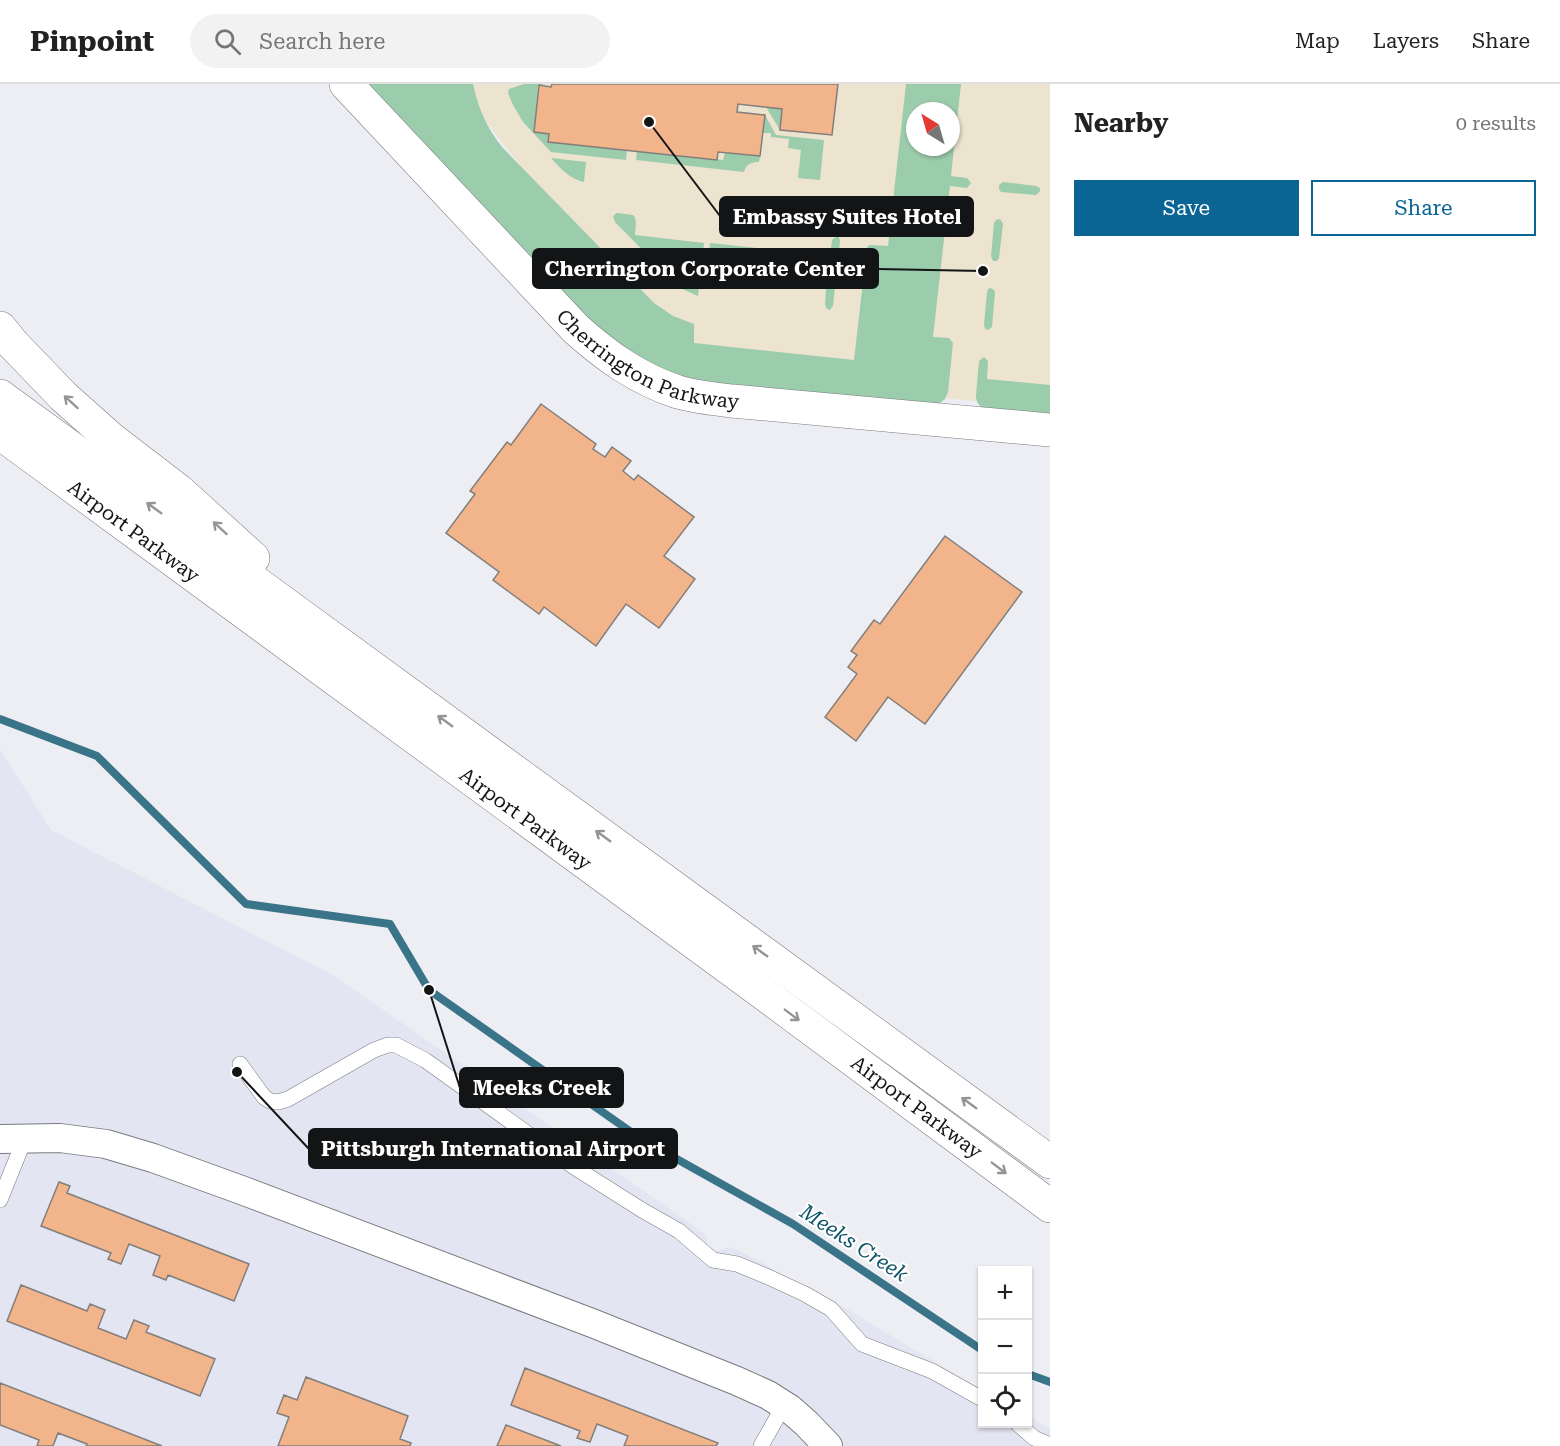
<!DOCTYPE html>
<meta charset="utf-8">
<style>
body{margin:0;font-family:"Roboto Serif",serif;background:#f2f2f2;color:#222}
.controls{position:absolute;right:18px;bottom:18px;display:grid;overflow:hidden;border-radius:0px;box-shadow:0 2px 4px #0004}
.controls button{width:54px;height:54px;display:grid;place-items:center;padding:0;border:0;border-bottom:2px solid #e0e0e0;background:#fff;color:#222;font:30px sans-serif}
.compass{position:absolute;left:906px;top:18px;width:54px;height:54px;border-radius:50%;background:#fff;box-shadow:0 2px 4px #0004;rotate:323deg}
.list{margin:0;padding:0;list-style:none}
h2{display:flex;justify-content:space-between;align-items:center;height:78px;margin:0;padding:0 24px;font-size:26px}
h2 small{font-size:20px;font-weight:400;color:#767676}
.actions{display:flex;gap:12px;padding:18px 24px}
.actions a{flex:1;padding:14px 0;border:2px solid #0a6494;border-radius:0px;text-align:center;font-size:21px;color:#0a6494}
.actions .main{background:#0a6494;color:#fff}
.icon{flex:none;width:33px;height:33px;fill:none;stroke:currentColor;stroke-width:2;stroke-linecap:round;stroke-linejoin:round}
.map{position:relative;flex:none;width:1050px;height:1362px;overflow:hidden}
header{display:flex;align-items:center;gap:36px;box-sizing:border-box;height:84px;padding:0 30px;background:#fff;border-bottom:2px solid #e0e0e0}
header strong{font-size:28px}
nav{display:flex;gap:33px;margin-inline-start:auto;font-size:21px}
.search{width:420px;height:54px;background:#f2f2f2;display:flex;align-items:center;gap:15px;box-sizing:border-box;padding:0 21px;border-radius:33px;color:#767676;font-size:22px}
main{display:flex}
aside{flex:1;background:#fff}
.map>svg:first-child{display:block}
.commercial{fill:#ede4cf}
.built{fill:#e4e5f2}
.green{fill:#9bccab;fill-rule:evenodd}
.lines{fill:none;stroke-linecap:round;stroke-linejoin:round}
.stream{stroke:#3a7488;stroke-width:8}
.building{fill:#f1b48b;stroke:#827e7b;stroke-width:1.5}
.lane-casing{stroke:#7b7b80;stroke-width:16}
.street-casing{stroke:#7b7b80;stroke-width:30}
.secondary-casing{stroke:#7b7b80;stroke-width:34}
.highway-casing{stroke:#7b7b80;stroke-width:34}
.lane{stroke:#fff;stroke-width:15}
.street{stroke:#fff;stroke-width:28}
.secondary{stroke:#fff;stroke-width:33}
.highway{stroke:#fff;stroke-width:33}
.oneway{stroke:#959596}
.labels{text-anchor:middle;stroke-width:4.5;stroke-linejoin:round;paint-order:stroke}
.street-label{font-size:20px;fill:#131415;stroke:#fff}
.water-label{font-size:21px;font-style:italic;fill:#0f5469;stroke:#fff}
.leader{fill:none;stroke:#131415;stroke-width:2}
.callout-dot{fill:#131415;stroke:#fff;stroke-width:2}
.callout{fill:#131415;stroke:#131415;stroke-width:2}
.callout-label{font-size:21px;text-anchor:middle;font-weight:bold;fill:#fff}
</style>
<header>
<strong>Pinpoint</strong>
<div class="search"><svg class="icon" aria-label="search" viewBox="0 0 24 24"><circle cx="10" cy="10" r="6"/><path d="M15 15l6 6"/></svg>Search here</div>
<nav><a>Map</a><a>Layers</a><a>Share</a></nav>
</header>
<main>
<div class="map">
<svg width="1050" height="1362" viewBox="0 0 1050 1362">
<rect width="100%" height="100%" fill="#edeef3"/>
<path class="commercial" d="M461,0H911L878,285L691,266L556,127L461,6Z
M935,0H1050V325L905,310L951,63V27Z"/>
<path class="built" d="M0,665L51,746L333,891L694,1142L706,1151L709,1166L717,1167L730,1163L736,1165L840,1221L982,1306V1340H1028V1332L1050,1345V1362H0Z"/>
<path class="green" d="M365,0H473C478,24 487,44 502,63L654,219L673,232L694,240V259L854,276L867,163L870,161L888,162L906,0H961L951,92L967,94L971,99L967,104L950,102L933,253L949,254L953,259L948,308L945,315L939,320L725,303L667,290L612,259ZM915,27H951V63H915Z
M524,0H543V2H538L534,48L549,50L548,58L627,66L626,76L551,68L523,38L513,21L508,9L509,5Z
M766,23L782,25L780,46Z
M765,31L776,51L824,56L820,96L798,94L801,66L788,64L789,55L771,53V49H763Z
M637,67L723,76L725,69L760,72L759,78C751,78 746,80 744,88L636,76Z
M551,74L586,78L584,98C570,95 561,85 551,74Z
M1003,98L1036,102L1040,104V107L1036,111L1001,108L999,105V101Z
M617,129L633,131C638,136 635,144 635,151L704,159L698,212L680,204L615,138L613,132Z
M1000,135L1003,140L999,174L997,177H993L991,172L994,139L996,136Z
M836,153H839L840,157L833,222L830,226L827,225L825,221L826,205L706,192L710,159L830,172L832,156Z
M991,204L994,206L995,209L992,243L988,246L985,245L984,241L987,208L988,205Z
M984,273L988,277L987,295L1050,301V332L984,325C979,322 976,318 976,311L979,277Z"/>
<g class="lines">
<path class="stream" d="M0,635L97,672L246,820L390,840L429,906L641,1055L793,1140L982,1266
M1028,1290L1050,1298"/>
</g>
<path class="building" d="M552,0H838L832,51L780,46L782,25L738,20L737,28L765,31L760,72L718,68L717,76L548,58L549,50L534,48L539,1L551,3Z
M541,320L596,360L593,365L605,373L612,363L631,377L623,387L634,396L638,391L694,433L664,472L695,495L659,544L626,520L596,562L544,523L539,530L493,496L499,488L446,449L475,410L470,407L507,358L511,361Z
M945,452L1022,508L925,640L888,613L856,657L825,633L857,590L848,583L857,571L851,567L874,536L880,540Z
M59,1098L70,1102L67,1109L249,1180L234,1217L168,1191L166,1196L153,1191L160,1172L129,1160L121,1180L108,1175L111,1169L41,1142Z
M21,1201L87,1227L90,1220L105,1226L98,1244L126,1255L134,1236L149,1242L146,1248L215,1275L200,1312L7,1237Z
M525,1284L718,1359L716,1362H624L628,1352L597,1340L590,1358L577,1354L580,1347L511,1321Z
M306,1293L408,1332L400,1355L411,1359L410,1362H278L289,1333L277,1329L284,1311L297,1316Z
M0,1299L162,1362H86L87,1360L58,1349L53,1362H37L39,1356L0,1341Z
M506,1341L561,1362H497Z"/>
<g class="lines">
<defs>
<path id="lane" d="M240,980L264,1013L270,1017L278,1018L288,1015L374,966L388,961H396L425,976L574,1083L642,1126L679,1147L713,1176L737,1180L766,1192L805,1210L831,1225L862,1260L932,1287L982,1315
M0,1116L25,1054
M1018,1340L1034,1354L1050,1361
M761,1362L784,1321"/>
<path id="street" d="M0,1055L60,1054L106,1060L153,1074L244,1107L592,1239L737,1297L768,1311L790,1325L807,1340L828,1362"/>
<g id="secondary">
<path id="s1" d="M346,0L576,245C606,272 638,295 678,308C695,313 714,315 732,317L1050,346"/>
</g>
<g id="highway">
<path d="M0,244L13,260L63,312L110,354L179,407L253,474"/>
<path d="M0,312L1050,1078"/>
<path id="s2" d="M0,349L759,906L1050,1122"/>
</g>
</defs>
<use href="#lane" class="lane-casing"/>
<use href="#street" class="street-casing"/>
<use href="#secondary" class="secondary-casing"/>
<use href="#highway" class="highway-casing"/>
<use href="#lane" class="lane"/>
<use href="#street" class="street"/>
<use href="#secondary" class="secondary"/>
<use href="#highway" class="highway"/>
</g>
<defs><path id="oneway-shaft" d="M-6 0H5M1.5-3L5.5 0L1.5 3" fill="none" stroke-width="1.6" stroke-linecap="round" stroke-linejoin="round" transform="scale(1.5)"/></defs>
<g class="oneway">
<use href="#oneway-shaft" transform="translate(71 318) rotate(-138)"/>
<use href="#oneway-shaft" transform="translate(154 424) rotate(-144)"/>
<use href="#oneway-shaft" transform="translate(220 444) rotate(-138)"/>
<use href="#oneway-shaft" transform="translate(445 637) rotate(-144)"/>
<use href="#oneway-shaft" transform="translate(603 752) rotate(-144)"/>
<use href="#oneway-shaft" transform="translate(760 867) rotate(-144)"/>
<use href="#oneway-shaft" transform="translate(792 931) rotate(37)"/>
<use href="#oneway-shaft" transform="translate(969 1019) rotate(-144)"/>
<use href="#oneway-shaft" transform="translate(999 1084) rotate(37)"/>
</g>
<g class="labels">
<g class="street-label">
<text dy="7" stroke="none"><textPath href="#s1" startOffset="416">Cherrington Parkway</textPath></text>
<text dy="7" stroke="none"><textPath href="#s2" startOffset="166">Airport Parkway</textPath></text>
<text dy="7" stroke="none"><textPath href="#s2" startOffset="652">Airport Parkway</textPath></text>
<text dy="7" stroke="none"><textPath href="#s2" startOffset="1138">Airport Parkway</textPath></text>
</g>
<g class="water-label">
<text transform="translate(854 1159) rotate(33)" y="7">Meeks Creek</text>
</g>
</g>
<path class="leader" d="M649 38L720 132M983 187L878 185M429 906L460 1004M237 988L309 1065"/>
<g class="callout-dot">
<circle cx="649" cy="38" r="6"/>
<circle cx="983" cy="187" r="6"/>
<circle cx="429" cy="906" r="6"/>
<circle cx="237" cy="988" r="6"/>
</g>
<g class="callout">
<rect x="720" y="113" width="253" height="39" rx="6"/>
<rect x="533" y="165" width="345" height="39" rx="6"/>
<rect x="460" y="984" width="163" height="39" rx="6"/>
<rect x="309" y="1045" width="368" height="39" rx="6"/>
</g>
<g class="callout-label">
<text x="847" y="140">Embassy Suites Hotel</text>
<text x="705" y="192">Cherrington Corporate Center</text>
<text x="542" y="1011">Meeks Creek</text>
<text x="493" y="1072">Pittsburgh International Airport</text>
</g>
</svg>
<div class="controls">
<button>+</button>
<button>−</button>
<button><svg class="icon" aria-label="locate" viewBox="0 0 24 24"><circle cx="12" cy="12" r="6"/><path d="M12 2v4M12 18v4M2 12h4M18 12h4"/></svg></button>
</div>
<svg class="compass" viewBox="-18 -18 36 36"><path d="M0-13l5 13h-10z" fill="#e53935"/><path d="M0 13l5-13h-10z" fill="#767676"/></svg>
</div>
<aside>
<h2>Nearby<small>0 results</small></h2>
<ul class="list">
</ul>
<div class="actions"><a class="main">Save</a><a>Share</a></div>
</aside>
</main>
